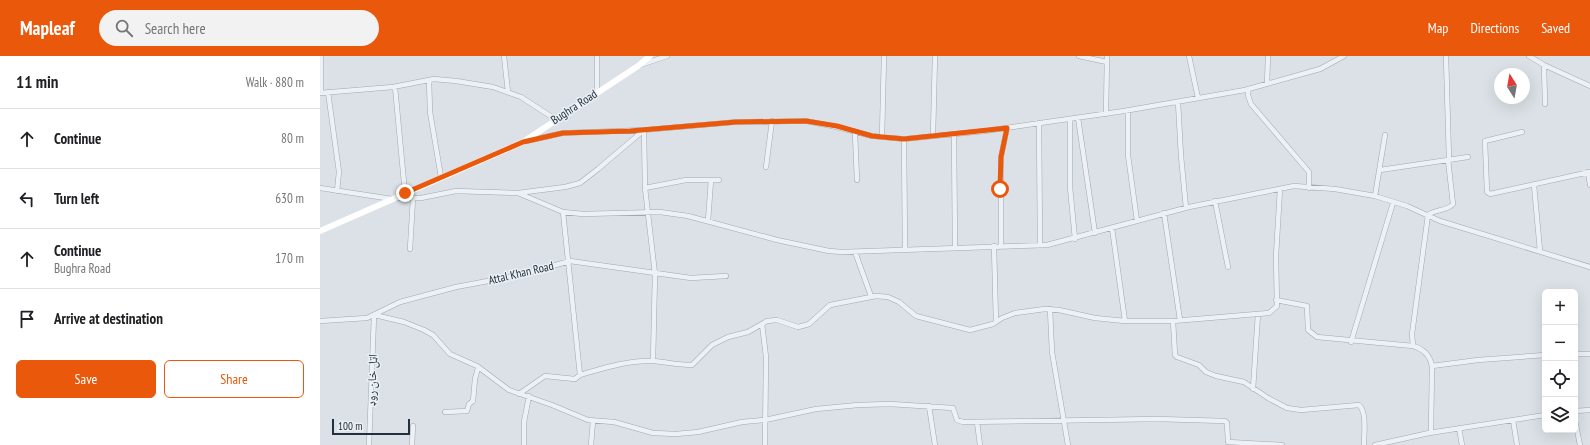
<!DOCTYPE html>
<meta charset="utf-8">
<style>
body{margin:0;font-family:"PT Sans Narrow","Noto Naskh Arabic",sans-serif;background:#f2f2f2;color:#202124}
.controls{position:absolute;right:12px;bottom:12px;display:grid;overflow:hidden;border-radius:6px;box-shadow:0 4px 16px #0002}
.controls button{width:36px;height:36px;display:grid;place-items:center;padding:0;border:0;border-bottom:1px solid #e0e0e0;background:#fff;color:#202124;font:20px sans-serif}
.compass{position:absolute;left:1174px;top:12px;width:36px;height:36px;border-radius:50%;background:#fff;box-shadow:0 4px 16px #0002;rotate:349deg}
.scale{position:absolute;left:12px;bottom:10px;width:78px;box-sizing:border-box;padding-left:4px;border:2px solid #24303d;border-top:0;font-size:11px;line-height:14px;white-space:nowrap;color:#24303d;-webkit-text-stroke:3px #eaf0f4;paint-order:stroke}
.stop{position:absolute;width:12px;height:12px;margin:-9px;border:3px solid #ea580c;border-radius:50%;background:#fff}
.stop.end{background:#ea580c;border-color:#fff;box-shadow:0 1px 4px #0008}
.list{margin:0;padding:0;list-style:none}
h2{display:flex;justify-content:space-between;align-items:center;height:52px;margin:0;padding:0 16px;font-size:17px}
h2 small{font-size:13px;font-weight:400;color:#757577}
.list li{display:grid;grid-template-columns:26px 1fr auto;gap:12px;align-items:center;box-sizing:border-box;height:60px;padding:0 16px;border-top:1px solid #e0e0e0}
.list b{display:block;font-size:15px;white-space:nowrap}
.list p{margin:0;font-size:13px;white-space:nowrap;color:#757577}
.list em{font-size:13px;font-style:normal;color:#757577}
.actions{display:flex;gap:8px;padding:12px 16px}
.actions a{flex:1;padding:9px 0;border:1px solid #ea580c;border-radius:6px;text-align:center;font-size:14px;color:#ea580c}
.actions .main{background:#ea580c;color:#fff}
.icon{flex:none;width:22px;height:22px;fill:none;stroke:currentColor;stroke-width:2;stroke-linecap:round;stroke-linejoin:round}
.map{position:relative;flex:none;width:1270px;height:389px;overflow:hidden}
header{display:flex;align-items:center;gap:24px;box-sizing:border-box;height:56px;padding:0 20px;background:#ea580c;color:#fff}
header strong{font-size:19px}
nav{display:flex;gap:22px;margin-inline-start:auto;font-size:14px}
.search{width:280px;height:36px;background:#f2f2f2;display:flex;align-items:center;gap:10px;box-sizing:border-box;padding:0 14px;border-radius:22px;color:#757577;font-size:15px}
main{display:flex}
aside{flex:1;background:#fff}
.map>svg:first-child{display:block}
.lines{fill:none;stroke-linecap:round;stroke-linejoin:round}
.street-casing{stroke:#a0a8b0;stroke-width:5.5}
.street{stroke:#edf1f5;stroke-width:4.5}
.secondary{stroke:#fff;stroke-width:6}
.route{stroke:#ea580c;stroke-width:5}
.labels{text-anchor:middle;stroke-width:3;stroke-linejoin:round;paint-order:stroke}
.street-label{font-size:12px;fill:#24303d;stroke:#eaf0f4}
</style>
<header>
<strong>Mapleaf</strong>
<div class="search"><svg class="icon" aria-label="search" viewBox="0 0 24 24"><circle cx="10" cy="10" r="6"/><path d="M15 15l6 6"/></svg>Search here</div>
<nav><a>Map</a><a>Directions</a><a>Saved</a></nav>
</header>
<main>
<aside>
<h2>11 min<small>Walk · 880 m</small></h2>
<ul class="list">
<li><svg class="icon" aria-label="ahead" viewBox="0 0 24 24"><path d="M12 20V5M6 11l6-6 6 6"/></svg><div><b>Continue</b></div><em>80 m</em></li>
<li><svg class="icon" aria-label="left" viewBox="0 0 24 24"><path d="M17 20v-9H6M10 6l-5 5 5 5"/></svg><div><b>Turn left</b></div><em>630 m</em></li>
<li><svg class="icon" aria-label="ahead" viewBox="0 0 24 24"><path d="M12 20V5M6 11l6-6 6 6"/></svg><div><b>Continue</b><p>Bughra Road</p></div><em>170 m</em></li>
<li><svg class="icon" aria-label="arrive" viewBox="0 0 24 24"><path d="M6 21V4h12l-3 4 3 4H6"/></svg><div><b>Arrive at destination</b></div></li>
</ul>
<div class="actions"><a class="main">Save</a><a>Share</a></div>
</aside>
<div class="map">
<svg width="1270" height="389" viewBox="0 0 1270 389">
<rect width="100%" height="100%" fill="#dbe1e6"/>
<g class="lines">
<defs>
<path id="street" d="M184,0L188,36
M277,0V36
M759,0L787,6
M869,0L878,42
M1126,0L1129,103
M1209,0L1224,9L1270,30
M320,9L347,0
M1224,9L1225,48
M109,24L110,56L121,121
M947,28L948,0
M75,31L85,137
M928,33V39L931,48L989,116V132
M8,36L19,116L17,135
M0,37L73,31L114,23L136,25L173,31L201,41L235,63
M1,37V0
M858,46L861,100L866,152
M808,55V99L817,165
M786,58L787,0
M758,62L775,177
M750,63V131L755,183
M719,67L720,189
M324,74L325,132L335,218L333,305
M1202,76L1165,85L1167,136L1170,138L1270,116
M535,77L537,124
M634,78L635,191
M613,79L615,0
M562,81L564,0
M584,83L585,194
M207,85L243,77L324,74L416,66L486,65L517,71L552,80L584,83L665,75L804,55L925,34L1000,13L1024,0
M446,111L452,65
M1060,114L1148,101
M1268,116L1270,129
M1214,129L1220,195
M0,132L72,143
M325,132L366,124H399
M198,137L243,156L263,158L340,156L368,160L457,184L509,195L522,196L727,189L869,151L974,130L1015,133L1055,140L1087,150L1120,165L1270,211
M1055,140L1065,79
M78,142H101L136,135L198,137L245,131L260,127L278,113L324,74
M895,145L908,211
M243,156L260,319
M844,157L860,264
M388,165L391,124
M792,172L805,265
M674,190L676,266
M681,190V101L687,72
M90,193L93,142
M535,196L551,240
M956,244L987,250L988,274L997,281L1093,290
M730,253L732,296L748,389
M55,259L84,266L104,274L113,279L130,298L157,310L189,334L232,349L268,364L294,366L333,377L356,378L378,376L422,366L445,364L496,353L538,349L570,348L633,352L637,364L643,366L838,363L905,365L907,367L908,386L962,389
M0,265L47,262L80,246L136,231L200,219L250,205L371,222L406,220
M853,265L855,299L857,301L879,309L886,316L896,320L924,326L948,342L967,352L981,354L1039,349C1047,356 1044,378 1044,389
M442,268L446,301L445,389
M1031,286L1073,147
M1255,298H1270
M1112,310L1158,304L1225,299
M933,333L938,258
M199,338L225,320L255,323L260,319C284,312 308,304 333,305C347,306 357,309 372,309L392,289L408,281L428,276L447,265L457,264L478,271L482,270L489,268L510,249L556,240L568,241L579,246L596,260L650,274L673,268L682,262L695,257L725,253L739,254L775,262L805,265H853L949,257L957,250L956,200L960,133
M609,350L615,389
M1255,355L1270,354
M125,356L147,355L149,348L153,345L155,323L158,312
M1193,364L1197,389
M1255,364L1260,389
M657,366L660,389
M1139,372L1142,389
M1111,376L1112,310C1110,300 1104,293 1093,290L1092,278L1108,159C1115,153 1128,155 1133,148L1128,104
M49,389L54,260
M92,389L93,370
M204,389V366L209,340
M271,389L273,365
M1055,389L1109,377L1225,359"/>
</defs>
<use href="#street" class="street-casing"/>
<use href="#street" class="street"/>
<path class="secondary" d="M0,175L203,86L318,10L330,0"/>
</g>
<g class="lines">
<path class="route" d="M85,137L203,86L243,77L310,75L416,66L486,65L517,70L552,80L584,83L687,72L681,101L680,133"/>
</g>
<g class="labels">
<g class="street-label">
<text transform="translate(254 51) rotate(-33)" y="4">Bughra Road</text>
<text transform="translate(201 217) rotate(-13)" y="4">Attal Khan Road</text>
<text transform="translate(52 324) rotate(-88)" y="4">اټل خان روډ</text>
</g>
</g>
</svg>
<div class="controls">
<button>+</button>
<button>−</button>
<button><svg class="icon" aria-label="locate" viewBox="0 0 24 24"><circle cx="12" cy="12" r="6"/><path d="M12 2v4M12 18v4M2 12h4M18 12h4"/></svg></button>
<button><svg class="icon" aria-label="layers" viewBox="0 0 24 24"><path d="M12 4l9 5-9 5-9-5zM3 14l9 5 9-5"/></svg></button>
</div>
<svg class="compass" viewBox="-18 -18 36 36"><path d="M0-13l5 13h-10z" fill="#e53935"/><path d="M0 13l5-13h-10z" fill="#757577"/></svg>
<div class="scale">100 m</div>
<div class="stop" style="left:680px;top:133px"></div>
<div class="stop end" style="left:85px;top:137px"></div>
</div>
</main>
